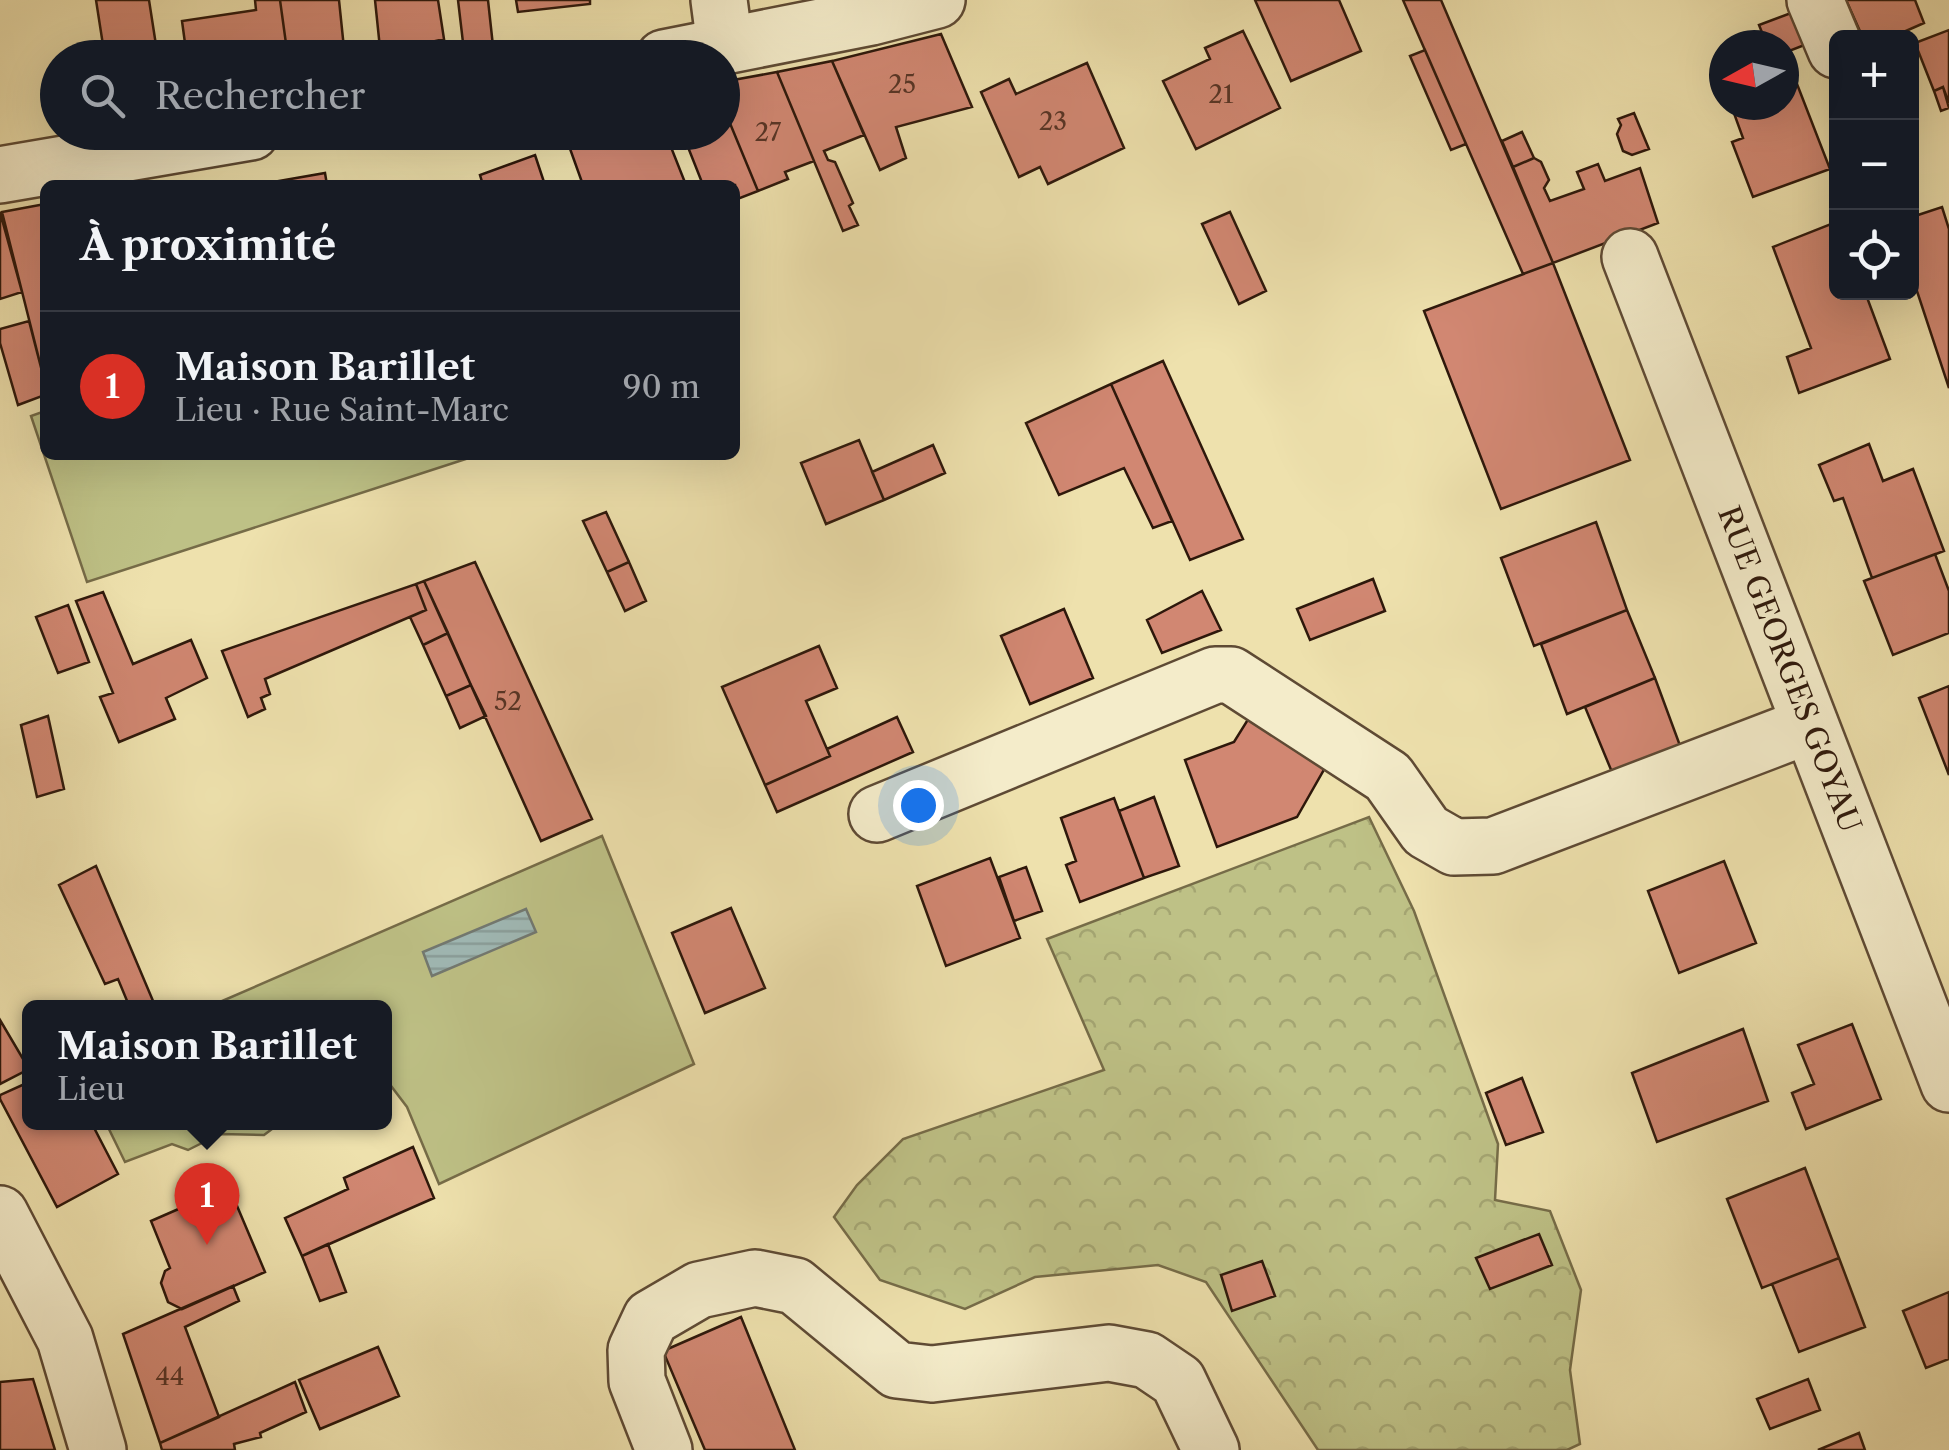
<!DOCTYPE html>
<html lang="fr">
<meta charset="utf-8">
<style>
body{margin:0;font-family:"Libre Caslon Text",serif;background:#20242c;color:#f1f3f6}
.controls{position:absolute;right:30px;top:30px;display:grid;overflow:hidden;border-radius:15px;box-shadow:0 10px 40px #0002}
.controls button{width:90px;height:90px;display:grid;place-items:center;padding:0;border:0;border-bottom:2px solid #363941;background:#171b24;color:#f1f3f6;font:50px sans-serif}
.compass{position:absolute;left:1709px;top:30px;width:90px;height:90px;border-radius:50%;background:#171b24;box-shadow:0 10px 40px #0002;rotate:262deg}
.you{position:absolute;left:918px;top:805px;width:35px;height:35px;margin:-25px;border:8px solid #fff;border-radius:50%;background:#1a73e8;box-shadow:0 0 0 15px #1a73e833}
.badge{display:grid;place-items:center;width:65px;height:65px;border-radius:50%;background:#d93025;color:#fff;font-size:32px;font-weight:700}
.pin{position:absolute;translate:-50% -82px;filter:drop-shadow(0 2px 5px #0008)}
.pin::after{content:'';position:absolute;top:52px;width:35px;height:30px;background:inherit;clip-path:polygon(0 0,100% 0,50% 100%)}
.popup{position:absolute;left:22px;top:1000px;width:370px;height:130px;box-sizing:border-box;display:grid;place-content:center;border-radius:15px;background:#171b24;filter:drop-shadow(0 2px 8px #0005);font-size:32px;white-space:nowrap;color:#9ea1a6}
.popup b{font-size:38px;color:#f1f3f6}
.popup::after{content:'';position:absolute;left:50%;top:100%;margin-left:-20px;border:20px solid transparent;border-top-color:#171b24}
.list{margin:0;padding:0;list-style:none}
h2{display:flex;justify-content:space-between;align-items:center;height:130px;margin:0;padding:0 40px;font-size:42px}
h2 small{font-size:32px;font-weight:400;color:#9ea1a6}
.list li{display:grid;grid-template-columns:65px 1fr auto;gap:30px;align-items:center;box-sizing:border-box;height:150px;padding:0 40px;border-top:2px solid #363941}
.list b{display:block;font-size:38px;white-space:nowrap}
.list p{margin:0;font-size:32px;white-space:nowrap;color:#9ea1a6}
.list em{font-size:32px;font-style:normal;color:#9ea1a6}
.icon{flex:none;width:55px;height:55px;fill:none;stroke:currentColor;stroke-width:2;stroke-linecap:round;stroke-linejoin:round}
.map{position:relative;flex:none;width:1949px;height:1450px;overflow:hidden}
.search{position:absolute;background:#171b24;box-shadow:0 10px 40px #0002;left:40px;top:40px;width:700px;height:110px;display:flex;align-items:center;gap:25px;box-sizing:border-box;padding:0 35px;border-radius:55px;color:#9ea1a6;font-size:38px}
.panel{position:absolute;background:#171b24;box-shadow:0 10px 40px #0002;left:40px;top:180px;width:700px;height:280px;border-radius:15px}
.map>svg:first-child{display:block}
.green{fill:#bec186;stroke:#766c48;stroke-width:2.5}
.forest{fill:url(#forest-crowns);stroke:#766c48;stroke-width:2.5}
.water{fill:url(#water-rules);stroke:#727972;stroke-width:2.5}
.building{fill:#d18772;stroke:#2e180b;stroke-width:2.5}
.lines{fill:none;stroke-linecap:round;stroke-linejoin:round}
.minor-casing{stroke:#5e4a34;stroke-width:60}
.minor{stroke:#f4ecca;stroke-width:55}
.labels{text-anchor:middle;stroke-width:8;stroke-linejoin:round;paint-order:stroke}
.number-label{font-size:25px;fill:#573425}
.street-label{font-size:30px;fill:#2e180b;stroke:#f4ecca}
</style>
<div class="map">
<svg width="1949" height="1450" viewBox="0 0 1949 1450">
<defs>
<pattern id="forest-crowns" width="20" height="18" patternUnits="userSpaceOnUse" patternTransform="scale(2.5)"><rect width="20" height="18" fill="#bec186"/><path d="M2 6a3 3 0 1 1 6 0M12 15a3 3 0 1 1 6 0" fill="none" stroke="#a4a572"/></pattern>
<pattern id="water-rules" width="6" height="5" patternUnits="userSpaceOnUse" patternTransform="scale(2.5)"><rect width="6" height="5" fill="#a0bab7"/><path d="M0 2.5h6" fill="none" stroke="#8a9f9c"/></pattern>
</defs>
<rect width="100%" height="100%" fill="#eee1ad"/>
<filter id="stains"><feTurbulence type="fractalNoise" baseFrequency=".002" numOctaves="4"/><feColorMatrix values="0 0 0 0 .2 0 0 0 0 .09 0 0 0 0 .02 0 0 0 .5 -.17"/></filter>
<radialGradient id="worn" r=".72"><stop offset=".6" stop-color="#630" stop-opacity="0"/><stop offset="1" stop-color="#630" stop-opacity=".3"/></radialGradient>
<path class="green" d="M45,411V455H478L87,582L31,416Z
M602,836L694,1064L439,1184L407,1107L385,1078L384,1008H206Z
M106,1123H280L264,1135L220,1134L188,1150L172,1144L125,1162Z"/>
<path class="forest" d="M1369,817L1414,911L1498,1144L1495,1200L1550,1211L1581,1290L1570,1370L1580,1444L1567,1450H1318L1206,1282L1158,1265L1035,1277L965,1309L880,1280L834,1217L857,1185L903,1139L1104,1070L1047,939Z"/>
<path class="water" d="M526,909L536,932L432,976L423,952Z"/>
<path class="building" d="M96,0H149L158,58H105Z
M255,0H280L288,58H187L182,21L256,10Z
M280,0H339L345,58H288Z
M375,0H438L444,39L423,44L426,58H381Z
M458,0H488L493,46L464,51Z
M516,0H590V4L518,12Z
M1255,0H1339L1361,51L1291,81Z
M1403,0H1441L1553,263L1523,274Z
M1846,0H1915L1924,23L1890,38H1863Z
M1807,7L1820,39L1784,53V45H1767L1759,25Z
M1949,30V103L1943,87L1934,91L1915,43Z
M1243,31L1280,108L1196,149L1163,81L1210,59L1205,48Z
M941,34L972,107L896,127L906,158L880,170L832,61Z
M1425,50L1466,144L1451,150L1410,56Z
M832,61L864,135L824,151L828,160L835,162L853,203L849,206L858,225L843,231L777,72Z
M1087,63L1124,148L1048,184L1040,167L1019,177L981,92L1009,79L1016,94Z
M777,72L814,161L785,172L788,179L758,191L722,104V82Z
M1797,84L1830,169L1753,197L1732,142L1743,138L1731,105H1784V89Z
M1943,87L1949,108L1941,111L1934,91Z
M722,104L758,191L735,200V185H703L682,132H722Z
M1634,113L1649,149L1632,155L1623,151L1617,134L1621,125L1618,119Z
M564,132H665L686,185H583Z
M1522,132L1534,158L1513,167L1502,141Z
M535,155L545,185H483L480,175Z
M1534,158L1541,162L1549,180L1544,188L1550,201L1584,189L1577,172L1598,164L1605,181L1640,168L1658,223L1553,263L1513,167Z
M325,173L327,185H256Z
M45,204V383L2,212Z
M1942,207L1949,229V388L1912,276V217Z
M0,212L22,292L0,299Z
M1230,212L1266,291L1239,304L1202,224Z
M1836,222V292H1865L1890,359L1799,393L1787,357L1811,348L1773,247Z
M1553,263L1630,460L1501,509L1424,311Z
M29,321L45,383V395L18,405L0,343V329Z
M1163,361L1243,539L1190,560L1111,384Z
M1111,384L1172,521L1153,528L1124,468L1059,495L1026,423Z
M859,440L884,500L826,524L801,463Z
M1869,444L1883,481L1913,469L1944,551L1872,578L1843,498L1834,501L1819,465Z
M933,445L945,473L884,500L872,472Z
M606,512L629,562L607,572L583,521Z
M1596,522L1627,610L1534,646L1501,558Z
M1935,554L1949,591V633L1893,655L1864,581Z
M475,562L592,819L541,841L424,581Z
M629,562L646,601L625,611L607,572Z
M1373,579L1385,611L1310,640L1297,609Z
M424,581L448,633L423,645L410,617L426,610L416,584Z
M416,584L426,610L265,679L270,694L261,698L265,709L248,717L222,651Z
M1202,591L1221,630L1162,653L1147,620Z
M103,592L133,664L191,640L207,678L166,698L175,719L119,742L100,697L113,693L76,601Z
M68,605L89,662L58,673L36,617Z
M1064,609L1093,678L1030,704L1001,636Z
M1627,610L1655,678L1567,714L1541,644Z
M448,633L471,685L446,696L423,645Z
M819,646L837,688L806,701L830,756L765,785L722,687Z
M1655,678L1682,751L1614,777L1585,707Z
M471,685L486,716L460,728L446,696Z
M1949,686V775L1919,698Z
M1252,713L1326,766L1297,817L1217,847L1185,760L1234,742Z
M48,716L64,789L37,797L21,725Z
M897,717L913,752L777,812L765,785L830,756L827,749Z
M1154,797L1179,866L1144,878L1119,811Z
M1114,798L1144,878L1080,902L1066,865L1076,861L1061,818Z
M990,858L1020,938L946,966L917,886Z
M1724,861L1756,943L1679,973L1648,891Z
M96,866L156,1008H130L118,979L105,984L59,885Z
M1026,867L1042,911L1014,921L999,877Z
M731,908L765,988L705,1013L672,933Z
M0,1020L29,1069L0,1084Z
M1852,1024L1881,1099L1806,1129L1792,1093L1814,1084L1798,1045Z
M1743,1029L1768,1101L1657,1142L1632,1073Z
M1522,1078L1543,1132L1506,1145L1486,1093Z
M29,1082V1122H91L118,1174L57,1207L0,1099V1095Z
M413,1147L434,1198L302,1256L285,1218L348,1189L344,1178Z
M1805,1168L1839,1258L1762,1288L1727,1199Z
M229,1187L265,1272L182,1309L168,1302L161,1283L165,1271L170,1268L151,1221Z
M1539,1234L1552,1265L1490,1289L1476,1258Z
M328,1244L346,1292L320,1301L302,1256Z
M1839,1258L1865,1327L1799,1352L1772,1284Z
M1262,1261L1275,1296L1232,1311L1221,1275Z
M233,1286L239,1301L185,1327L219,1417L160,1443L123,1334Z
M1949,1292V1359L1926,1368L1903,1311Z
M741,1317L795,1450H705L663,1351Z
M378,1347L399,1396L320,1429L299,1380Z
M33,1379L55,1450H0V1382Z
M1808,1379L1820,1410L1770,1429L1757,1399Z
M295,1382L306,1412L260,1433L261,1437L234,1444L235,1450H162L160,1443Z
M1859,1433L1865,1450H1818Z"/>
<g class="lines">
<defs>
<g id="minor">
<path d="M719,0L725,46"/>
<path d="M1815,0L1836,50"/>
<path d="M664,58L871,17L937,0"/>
<path d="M0,175L251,132"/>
<path id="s1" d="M1630,257L1949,1084"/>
<path d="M877,814L1215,675H1231L1388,777L1426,831L1454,847L1493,846L1810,725"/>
<path d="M0,1214L65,1339L98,1450"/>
<path d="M664,1450L637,1381L636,1350L651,1318L699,1290L755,1278L795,1286L897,1370L932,1374L1109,1353L1147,1360L1178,1381L1211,1450"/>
</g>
</defs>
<use href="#minor" class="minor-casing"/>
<use href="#minor" class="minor"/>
</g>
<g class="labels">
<g class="number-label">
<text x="902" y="93">25</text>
<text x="1221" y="103">21</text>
<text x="1053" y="130">23</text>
<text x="768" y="141">27</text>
<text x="508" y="710">52</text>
<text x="170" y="1385">44</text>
</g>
<g class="street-label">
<text dy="10" stroke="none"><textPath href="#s1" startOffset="442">RUE GEORGES GOYAU</textPath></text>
</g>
</g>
<rect width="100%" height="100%" filter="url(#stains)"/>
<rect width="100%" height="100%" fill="url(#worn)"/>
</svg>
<div class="controls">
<button>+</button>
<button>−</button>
<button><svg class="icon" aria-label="locate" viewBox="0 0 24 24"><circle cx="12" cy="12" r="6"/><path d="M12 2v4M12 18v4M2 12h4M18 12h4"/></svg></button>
</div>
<svg class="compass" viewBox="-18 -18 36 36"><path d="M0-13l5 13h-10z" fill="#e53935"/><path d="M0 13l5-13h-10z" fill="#9ea1a6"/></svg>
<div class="you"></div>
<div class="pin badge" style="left:207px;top:1245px">1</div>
<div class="popup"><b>Maison Barillet</b>Lieu</div>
<div class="search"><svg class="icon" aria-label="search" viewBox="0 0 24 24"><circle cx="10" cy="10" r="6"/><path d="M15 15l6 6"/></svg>Rechercher</div>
<section class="panel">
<h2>À proximité<small></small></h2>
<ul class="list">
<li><span class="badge">1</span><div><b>Maison Barillet</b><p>Lieu · Rue Saint-Marc</p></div><em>90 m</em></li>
</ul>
</section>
</div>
